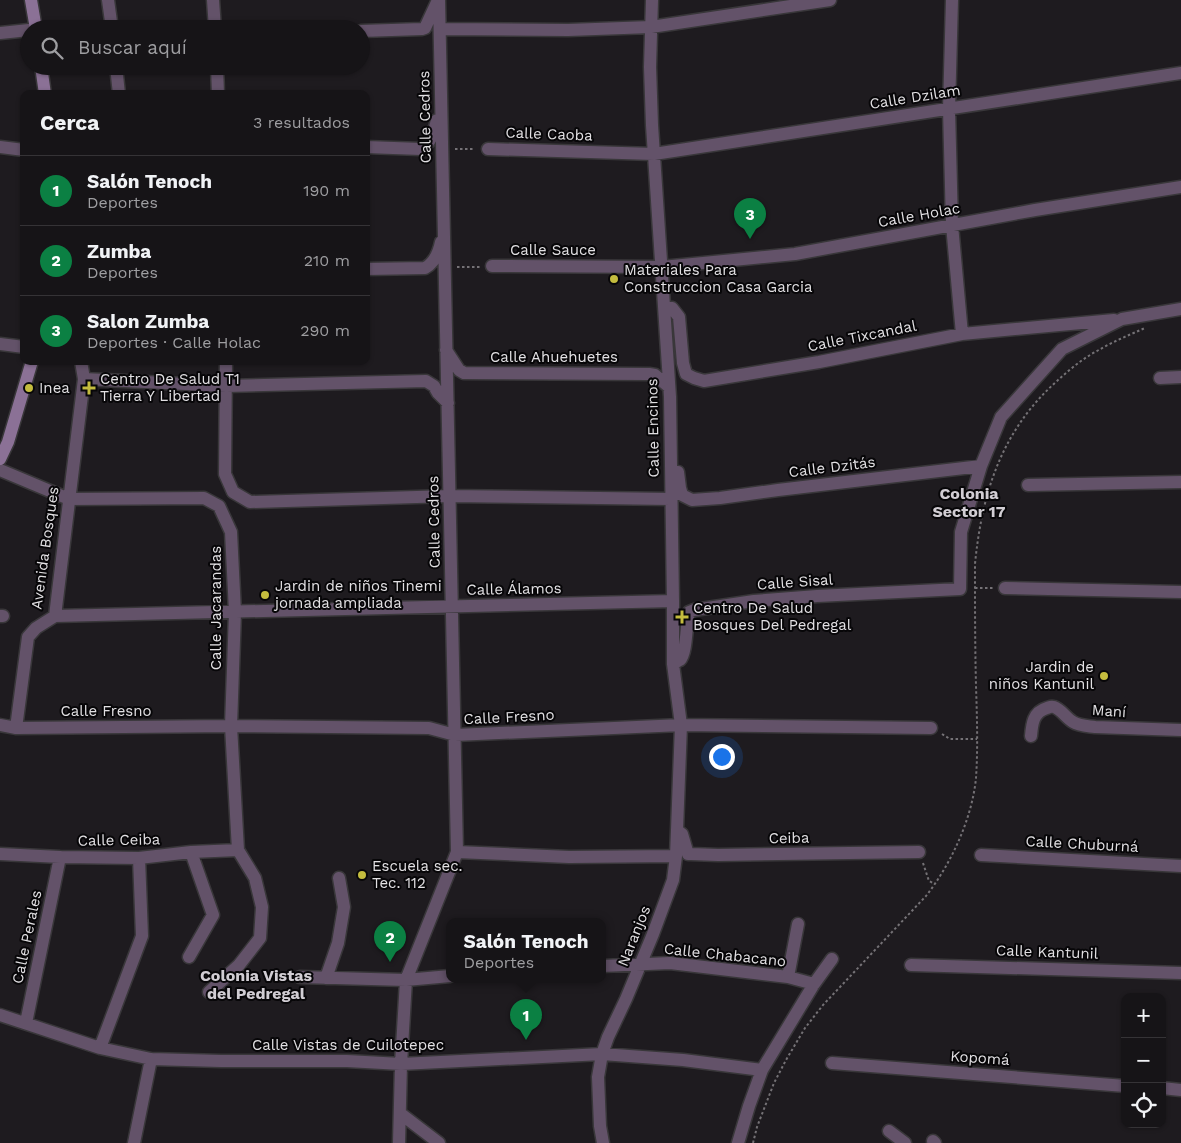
<!DOCTYPE html>
<html lang="es">
<meta charset="utf-8">
<style>
body{margin:0;font-family:"Work Sans",sans-serif;background:#232124;color:#f1f3f6}
.controls{position:absolute;right:15px;bottom:15px;display:grid;overflow:hidden;border-radius:10px;box-shadow:0 1px 4px #0004}
.controls button{width:45px;height:45px;display:grid;place-items:center;padding:0;border:0;border-bottom:1px solid #353336;background:#161417;color:#f1f3f6;font:25px sans-serif}
.you{position:absolute;left:721px;top:756px;width:18px;height:18px;margin:-12px;border:4px solid #fff;border-radius:50%;background:#1a73e8;box-shadow:0 0 0 8px #1a73e833}
.badge{display:grid;place-items:center;width:32px;height:32px;border-radius:50%;background:#0b8043;color:#fff;font-size:16px;font-weight:700}
.pin{position:absolute;translate:-50% -41px;filter:drop-shadow(0 1px 2px #0008)}
.pin::after{content:'';position:absolute;top:26px;width:18px;height:15px;background:inherit;clip-path:polygon(0 0,100% 0,50% 100%)}
.popup{position:absolute;left:446px;top:918px;width:160px;height:65px;box-sizing:border-box;display:grid;place-content:center;border-radius:10px;background:#161417;filter:drop-shadow(0 1px 4px #0005);font-size:16px;white-space:nowrap;color:#9e9ea1}
.popup b{font-size:19px;color:#f1f3f6}
.popup::after{content:'';position:absolute;left:50%;top:100%;margin-left:-10px;border:10px solid transparent;border-top-color:#161417}
.list{margin:0;padding:0;list-style:none}
h2{display:flex;justify-content:space-between;align-items:center;height:65px;margin:0;padding:0 20px;font-size:21px}
h2 small{font-size:16px;font-weight:400;color:#9e9ea1}
.list li{display:grid;grid-template-columns:32px 1fr auto;gap:15px;align-items:center;box-sizing:border-box;height:70px;padding:0 20px;border-top:1px solid #353336}
.list b{display:block;font-size:19px;white-space:nowrap}
.list p{margin:0;font-size:16px;white-space:nowrap;color:#9e9ea1}
.list em{font-size:16px;font-style:normal;color:#9e9ea1}
.icon{flex:none;width:28px;height:28px;fill:none;stroke:currentColor;stroke-width:2;stroke-linecap:round;stroke-linejoin:round}
.map{position:relative;flex:none;width:1181px;height:1143px;overflow:hidden}
.search{position:absolute;background:#161417;box-shadow:0 1px 4px #0004;left:20px;top:20px;width:350px;height:55px;display:flex;align-items:center;gap:12px;box-sizing:border-box;padding:0 18px;border-radius:28px;color:#9e9ea1;font-size:19px}
.panel{position:absolute;background:#161417;box-shadow:0 1px 4px #0004;left:20px;top:90px;width:350px;height:275px;border-radius:10px}
.map>svg:first-child{display:block}
.lines{fill:none;stroke-linecap:round;stroke-linejoin:round}
.street-casing{stroke:#39373a;stroke-width:15}
.secondary-casing{stroke:#39373a;stroke-width:15}
.path{stroke:#757276;stroke-width:2;stroke-dasharray:2.5 2.5;stroke-linecap:butt}
.street{stroke:#635269;stroke-width:12}
.secondary{stroke:#8b7196;stroke-width:12}
.poi-dot{fill:#c4bc3e;stroke:#070608;stroke-width:2}
.labels{text-anchor:middle;stroke-width:4;stroke-linejoin:round;paint-order:stroke}
.street-label{font-size:15px;fill:#e2e0e3;stroke:#070608}
.poi-label{font-size:15px;fill:#e2e0e3;stroke:#070608;text-anchor:start}
.neighbourhood-label{font-size:16px;font-weight:bold;fill:#d1cdd3;stroke:#070608}
</style>
<div class="map">
<svg width="1181" height="1143" viewBox="0 0 1181 1143">
<rect width="100%" height="100%" fill="#1e1b1f"/>
<g class="lines">
<defs>
<path id="street" d="M108,0L112,29
M213,0L215,29
M952,0L949,109L952,225L962,334
M440,29L568,30L651,27L830,0
M361,31L422,29L425,28L438,0
M0,33L29,30
M116,66L119,94
M217,66L218,94
M0,147L24,150
M366,147L421,149C432,142 434,131 437,120
M488,149L654,154L1181,73
M492,266L662,267L795,254L1035,210L1181,187
M366,269L425,268C434,263 439,252 441,242
M665,307L672,308L679,317L683,363L686,374L694,378L704,381L819,362L962,334L1114,320
M0,344L24,347
M446,350L459,370L464,373L649,374L655,375L669,387
M226,361L225,474L233,492L250,502L449,496L671,499
M1160,378L1181,377
M84,379L226,386L426,381L434,386L438,393L448,403
M0,470L69,499L204,498L219,506L231,532L235,612L231,726L238,850L255,878L262,907L260,938L239,965L209,992
M678,472L680,488L682,495L692,500L720,498L778,490L981,466
M1028,485L1181,482
M1005,588L1181,592
M0,616H3
M55,616L673,601
M673,664C675,662 678,661 680,660C687,653 686,624 689,612L694,610L754,601L817,596L960,589L961,532L981,466L1001,417L1062,349L1122,319L1181,309
M0,725L16,728L231,726L429,728L455,735L681,725L931,728
M16,728L28,637L36,628L55,616L84,379L81,361
M1031,736C1032,724 1033,712 1047,708C1050,707 1051,706 1054,707C1061,709 1066,718 1073,722C1079,726 1088,726 1095,727L1181,730
M678,831L682,834L687,851L688,854H691L718,855L919,852
M457,852L569,857L676,856
M0,854L60,857L139,858L191,852L238,850
M981,855L1181,866
M189,957L213,915L191,852
M911,965L1181,973
M602,966L670,963L788,977L814,984
M300,977L406,980L450,976
M788,977L798,924
M326,978L338,943L344,907L339,878
M0,1015L100,1048L151,1059L221,1061H347L401,1064L602,1054L683,1060L762,1070
M26,1023L60,857
M100,1048L142,936L139,858
M832,1063L1125,1086
M1162,1088L1181,1090
M401,1114L439,1143
M889,1131L905,1143
M933,1141L935,1143
M134,1143L151,1059
M399,1143L401,1064L406,980L457,852L439,0
M603,1143L600,1126L598,1077L602,1054L608,1037L626,999L653,934L673,880L676,856L681,725L673,664V601L670,397L652,125L650,67L652,0
M738,1143L749,1106L762,1070L814,984L832,959"/>
<path id="secondary" d="M31,0L36,29
M41,66L45,94
M0,459L8,442L32,361"/>
</defs>
<use href="#street" class="street-casing"/>
<use href="#secondary" class="secondary-casing"/>
<path class="path" d="M455,149H475
M457,267H480
M975,588H993
M942,734L950,739H977
M923,863L929,881L935,884
M753,1143L757,1127L774,1083L786,1060L805,1028L823,1005L926,896C951,864 972,819 976,778C978,748 977,717 976,686C975,646 975,605 975,564C982,492 1002,430 1057,381C1069,370 1082,359 1097,351C1112,342 1129,335 1145,328"/>
<use href="#street" class="street"/>
<use href="#secondary" class="secondary"/>
</g>
<g class="poi-dot">
<circle cx="614" cy="279" r="5"/>
<circle cx="29" cy="388" r="5"/>
<path d="M86.5 380.5h5v5h5v5h-5v5h-5v-5h-5v-5h5z"/>
<circle cx="265" cy="595" r="5"/>
<path d="M679.5 609.5h5v5h5v5h-5v5h-5v-5h-5v-5h5z"/>
<circle cx="1104" cy="676" r="5"/>
<circle cx="362" cy="875" r="5"/>
</g>
<g class="labels">
<g class="street-label">
<text transform="translate(915 97) rotate(-9)" y="5">Calle Dzilam</text>
<text transform="translate(425 117) rotate(-91)" y="5">Calle Cedros</text>
<text transform="translate(549 134) rotate(2)" y="5">Calle Caoba</text>
<text transform="translate(919 215) rotate(-10)" y="5">Calle Holac</text>
<text x="553" y="255">Calle Sauce</text>
<text transform="translate(862 336) rotate(-11)" y="5">Calle Tixcandal</text>
<text x="554" y="362">Calle Ahuehuetes</text>
<text transform="translate(653 428) rotate(-91)" y="5">Calle Encinos</text>
<text transform="translate(832 467) rotate(-7)" y="5">Calle Dzitás</text>
<text transform="translate(434 522) rotate(-91)" y="5">Calle Cedros</text>
<text transform="translate(45 548) rotate(-82)" y="5">Avenida Bosques</text>
<text transform="translate(795 582) rotate(-4)" y="5">Calle Sisal</text>
<text transform="translate(514 589) rotate(-1)" y="5">Calle Álamos</text>
<text transform="translate(216 608) rotate(-90)" y="5">Calle Jacarandas</text>
<text x="106" y="716">Calle Fresno</text>
<text transform="translate(1109 711) rotate(4)" y="5">Maní</text>
<text transform="translate(509 717) rotate(-3)" y="5">Calle Fresno</text>
<text transform="translate(789 838) rotate(-1)" y="5">Ceiba</text>
<text transform="translate(119 840) rotate(-1)" y="5">Calle Ceiba</text>
<text transform="translate(1082 844) rotate(3)" y="5">Calle Chuburná</text>
<text transform="translate(634 936) rotate(-68)" y="5">Naranjos</text>
<text transform="translate(27 937) rotate(-78)" y="5">Calle Perales</text>
<text transform="translate(1047 952) rotate(2)" y="5">Calle Kantunil</text>
<text transform="translate(725 955) rotate(6)" y="5">Calle Chabacano</text>
<text x="348" y="1050">Calle Vistas de Cuilotepec</text>
<text transform="translate(980 1058) rotate(4)" y="5">Kopomá</text>
</g>
<g class="poi-label">
<text x="624" y="275">Materiales Para<tspan x="624" dy="17">Construccion Casa Garcia</tspan></text>
<text x="100" y="384">Centro De Salud T1<tspan x="100" dy="17">Tierra Y Libertad</tspan></text>
<text x="39" y="393">Inea</text>
<text x="275" y="591">Jardin de niños Tinemi<tspan x="275" dy="17">jornada ampliada</tspan></text>
<text x="693" y="613">Centro De Salud<tspan x="693" dy="17">Bosques Del Pedregal</tspan></text>
<text x="1094" y="672" text-anchor="end">Jardin de<tspan x="1094" dy="17">niños Kantunil</tspan></text>
<text x="372" y="871">Escuela sec.<tspan x="372" dy="17">Tec. 112</tspan></text>
</g>
<g class="neighbourhood-label">
<text x="969" y="499">Colonia<tspan x="969" dy="18">Sector 17</tspan></text>
<text x="256" y="981">Colonia Vistas<tspan x="256" dy="18">del Pedregal</tspan></text>
</g>
</g>
</svg>
<div class="controls">
<button>+</button>
<button>−</button>
<button><svg class="icon" aria-label="locate" viewBox="0 0 24 24"><circle cx="12" cy="12" r="6"/><path d="M12 2v4M12 18v4M2 12h4M18 12h4"/></svg></button>
</div>
<div class="you"></div>
<div class="pin badge" style="left:526px;top:1040px">1</div>
<div class="popup"><b>Salón Tenoch</b>Deportes</div>
<div class="pin badge" style="left:390px;top:962px">2</div>
<div class="pin badge" style="left:750px;top:239px">3</div>
<div class="search"><svg class="icon" aria-label="search" viewBox="0 0 24 24"><circle cx="10" cy="10" r="6"/><path d="M15 15l6 6"/></svg>Buscar aquí</div>
<section class="panel">
<h2>Cerca<small>3 resultados</small></h2>
<ul class="list">
<li><span class="badge">1</span><div><b>Salón Tenoch</b><p>Deportes</p></div><em>190 m</em></li>
<li><span class="badge">2</span><div><b>Zumba</b><p>Deportes</p></div><em>210 m</em></li>
<li><span class="badge">3</span><div><b>Salon Zumba</b><p>Deportes · Calle Holac</p></div><em>290 m</em></li>
</ul>
</section>
</div>
